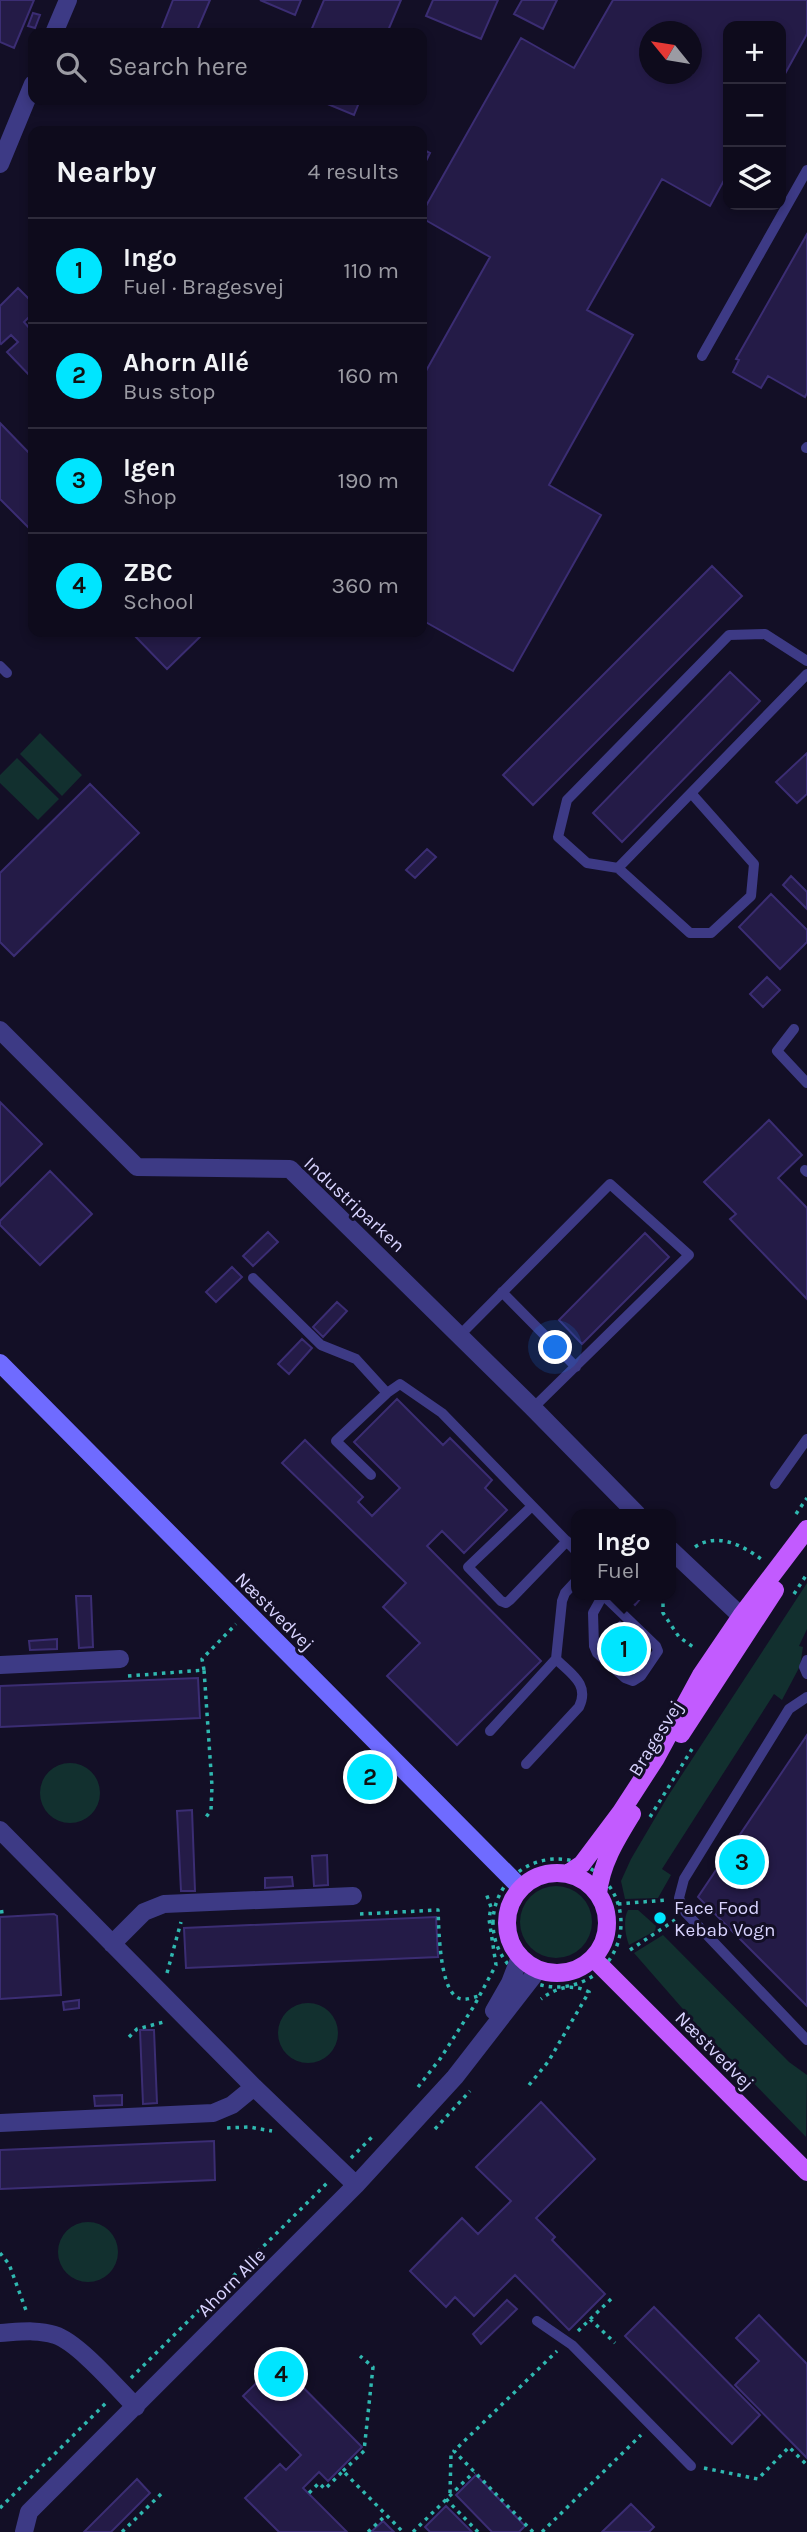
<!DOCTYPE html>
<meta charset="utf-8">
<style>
body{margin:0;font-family:Karla,sans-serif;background:#171425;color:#f1f3f6}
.controls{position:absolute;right:21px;top:21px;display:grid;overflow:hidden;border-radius:14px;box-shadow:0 4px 10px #0003}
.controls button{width:63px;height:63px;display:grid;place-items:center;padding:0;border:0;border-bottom:2px solid #2e2b3b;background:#0e0b1c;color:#f1f3f6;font:35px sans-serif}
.compass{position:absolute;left:639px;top:21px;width:63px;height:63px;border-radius:50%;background:#0e0b1c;box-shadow:0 4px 10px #0003;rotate:300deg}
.you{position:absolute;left:556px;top:1348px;width:24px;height:24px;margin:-18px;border:5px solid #fff;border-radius:50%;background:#1a73e8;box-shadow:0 0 0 10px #1a73e833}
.badge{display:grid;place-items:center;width:46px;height:46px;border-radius:50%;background:#00e5ff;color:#111;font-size:23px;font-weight:700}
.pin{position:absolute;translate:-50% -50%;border:4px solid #fff;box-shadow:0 2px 7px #0006}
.popup{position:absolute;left:571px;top:1509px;width:105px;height:91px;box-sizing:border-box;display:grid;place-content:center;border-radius:14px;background:#0e0b1c;filter:drop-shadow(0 2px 5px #0005);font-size:23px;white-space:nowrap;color:#9b9ba3}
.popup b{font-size:26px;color:#f1f3f6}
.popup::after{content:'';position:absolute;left:50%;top:100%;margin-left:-14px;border:14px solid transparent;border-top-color:#0e0b1c}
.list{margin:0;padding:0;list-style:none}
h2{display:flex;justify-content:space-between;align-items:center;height:91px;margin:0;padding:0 28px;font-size:30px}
h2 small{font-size:23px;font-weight:400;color:#9b9ba3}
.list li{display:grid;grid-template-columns:46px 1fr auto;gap:21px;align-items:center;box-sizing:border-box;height:105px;padding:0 28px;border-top:2px solid #2e2b3b}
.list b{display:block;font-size:26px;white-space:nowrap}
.list p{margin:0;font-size:23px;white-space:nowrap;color:#9b9ba3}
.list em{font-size:23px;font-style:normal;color:#9b9ba3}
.icon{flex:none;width:38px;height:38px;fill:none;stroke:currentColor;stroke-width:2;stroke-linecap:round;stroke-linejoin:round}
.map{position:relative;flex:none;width:807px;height:2532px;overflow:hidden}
.search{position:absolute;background:#0e0b1c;box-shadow:0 4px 10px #0003;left:28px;top:28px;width:399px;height:77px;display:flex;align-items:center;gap:18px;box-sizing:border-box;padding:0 24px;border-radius:14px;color:#9b9ba3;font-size:26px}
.panel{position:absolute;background:#0e0b1c;box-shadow:0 4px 10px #0003;left:28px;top:126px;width:399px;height:511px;border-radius:14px}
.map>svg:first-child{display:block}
.green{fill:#12302f}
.building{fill:#241b47;stroke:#3b2d73;stroke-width:2;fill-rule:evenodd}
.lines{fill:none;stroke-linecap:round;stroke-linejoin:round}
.path{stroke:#2fb8b0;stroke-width:3.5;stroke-dasharray:3.5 5;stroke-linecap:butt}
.service{stroke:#3d3a85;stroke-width:10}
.minor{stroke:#3d3a85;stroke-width:18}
.secondary{stroke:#6f6bff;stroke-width:18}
.primary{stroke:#c25bff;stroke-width:18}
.poi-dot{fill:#00e5ff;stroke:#130f26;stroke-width:2.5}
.labels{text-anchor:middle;stroke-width:6;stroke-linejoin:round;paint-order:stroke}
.street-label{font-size:19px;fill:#d9d4ff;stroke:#130f26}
.poi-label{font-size:19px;fill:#d9d4ff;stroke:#130f26;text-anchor:start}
</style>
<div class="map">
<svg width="807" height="2532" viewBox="0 0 807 2532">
<rect width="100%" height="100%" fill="#130f26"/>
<path class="green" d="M40,733L82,775L62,796L20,754Z
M17,758L59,799L38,820L0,783V775Z
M807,1583V1629L799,1646L803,1647L800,1666L782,1700L774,1694L662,1869L671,1875L658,1898L625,1899L621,1881L631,1859L668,1796Z
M40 1793a30 30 0 1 1 60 0a30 30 0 1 1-60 0Z
M520 1922a36 36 0 1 1 72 0a36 36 0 1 1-72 0Z
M628,1910H638L656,1926L655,1931L629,1945C625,1935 623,1919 628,1910Z
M663,1935L789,2062L807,2075L806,2137L696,2024L634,1953Z
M278 2033a30 30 0 1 1 60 0a30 30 0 1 1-60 0Z
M58 2252a30 30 0 1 1 60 0a30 30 0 1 1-60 0Z"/>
<path class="building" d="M0,0H34L14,48L0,42Z
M173,0H210L196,33H160Z
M260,0H301L295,15Z
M324,0H401L387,33H310Z
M433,0H498L481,39L426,16Z
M522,0H557L543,29L514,14Z
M613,0H807V34L781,81V26H728V173L710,206L662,179L587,310L633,335L549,485L601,515L513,671L422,620V378L490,257L422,218V213L521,38L574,68ZM650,32H692V74H650Z
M33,13L40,15L35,28L28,26Z
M318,100H360L354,115Z
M422,149L430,153L422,169Z
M807,234V393L805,397L768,376L761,388L733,372L739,360L736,359Z
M18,288L33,303V313L24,322L31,330L33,327V379L7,352L18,342L11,335L1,344L0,343V306Z
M0,423L33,457V532L0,499Z
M712,566L742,596L533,805L503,775Z
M131,632H205L167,669Z
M730,672L760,701L622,842L593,813Z
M807,753V794L797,803L776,782Z
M90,784L139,833L14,956L0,942V873Z
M427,849L436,857L415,878L406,870Z
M791,876L807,892V909L783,885Z
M771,894L807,930V942L780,969L739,927Z
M767,977L780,990L763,1007L750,994Z
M0,1102L42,1144L0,1186Z
M769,1120L802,1155L778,1178L807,1208V1299L730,1219L736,1214L704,1182Z
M50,1171L92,1214L40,1265L0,1225V1221Z
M268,1232L278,1242L253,1266L243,1256Z
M645,1233L669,1257L582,1344L559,1320Z
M232,1267L242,1277L216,1302L206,1292Z
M337,1302L347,1311L323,1337L313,1327Z
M302,1339L312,1348L289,1374L278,1364Z
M397,1399L443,1445L450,1438L492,1480L485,1488L507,1510L464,1553L442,1531L427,1546L541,1661L457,1745L387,1676L420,1643L383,1607L406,1583L282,1463L305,1440L363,1497L358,1502L372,1516L400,1488L354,1442Z
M625,1595H637L641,1598L635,1605Z
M76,1596H91L93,1647L79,1648Z
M620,1622L648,1649L633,1663L606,1637Z
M57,1639V1649L30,1650L29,1641Z
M198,1678L200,1718L0,1727V1686Z
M807,1735V2006L698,1897Z
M192,1810L195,1891H181L177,1811Z
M327,1855L328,1885L314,1886L312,1856Z
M292,1877L293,1886L265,1888V1878Z
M54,1914L57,1916L61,1995L0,1999V1917Z
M436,1917L438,1957L186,1968L184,1928Z
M79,2000V2008L64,2010L63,2002Z
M140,2030H154L157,2103L143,2104Z
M122,2095V2105L95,2106L94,2096Z
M541,2102L595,2159L536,2218L555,2237L552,2240L605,2294L569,2330L515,2275L474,2316L455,2297L446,2307L410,2271L462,2218L478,2234L511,2201L476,2167Z
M214,2141L215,2180L0,2189V2150Z
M507,2300L517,2309L481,2344L473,2334Z
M654,2307L760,2415L732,2444L625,2336Z
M759,2315L807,2364V2458L735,2385L759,2361L736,2338Z
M278,2362L362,2447L328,2481L319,2472L303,2488L347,2532H279L245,2498L280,2464L286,2470L301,2455L243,2396Z
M476,2475L525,2526L519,2532H492L456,2495Z
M137,2479L150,2493L111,2532H84Z
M631,2504L654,2527L649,2532H602Z
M446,2506L472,2532H430L425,2527Z
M383,2521L394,2532H371Z"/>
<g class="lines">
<path class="path" d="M796,1514L807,1498
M695,1547C717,1532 742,1545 761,1559
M794,1594L807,1574
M663,1595V1613L679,1637L696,1649
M204,1670L202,1659L236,1624
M128,1676L204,1670L212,1786L211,1810L204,1820
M650,1817L692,1749
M493 1923a64 64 0 1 1 128 0a64 64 0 1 1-128 0Z
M618,1904L666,1900
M0,1912L8,1911
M360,1914L438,1910C439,1928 439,1997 462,1999C467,2000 474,1997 479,1996
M630,1950L675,1920
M167,1973L181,1922
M129,2037L137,2029L164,2022
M529,2085L548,2062L589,1992C572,1983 555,1988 541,1999
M418,2087L440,2059L474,2006L496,1965L489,1919L491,1907L486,1893
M227,2128L249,2127L272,2131
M435,2129L470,2091
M351,2158L373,2136
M0,2253L9,2264L27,2313
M590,2319L615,2343
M578,2331L611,2299
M131,2378L329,2181
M704,2468L758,2479L789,2447L807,2465
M343,2471L364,2451L373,2367L360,2356
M309,2493L319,2483L325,2489L343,2471L403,2532
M450,2493L451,2454L454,2451
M446,2499L478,2532
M0,2508L108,2401
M122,2532L162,2493
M368,2532L386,2515
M413,2532L474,2472
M533,2532L454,2451L557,2351
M542,2532L641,2435"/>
<path class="service" d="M702,356L807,170
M806,448L807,447
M807,661L765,634L729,635L567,800L558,837L587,863L618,868L807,674
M0,666L7,673
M618,868L690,933H711L751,896L754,864L691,793
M794,1029L777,1051L807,1083
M805,1170L807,1172
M253,1278L321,1345L356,1359L387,1393
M502,1292L576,1367
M460,1335L610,1184L689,1255L533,1408
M371,1475L336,1441L387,1393L400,1384L442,1413L577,1552
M775,1484L807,1439
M532,1506L468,1567L501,1601L506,1603L510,1600L567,1541
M603,1595L656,1646L658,1651L641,1676L633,1681L625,1678L597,1653L594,1646L593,1613Z
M807,1660L804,1667L807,1674
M807,1697L789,1709L684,1879L679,1898L685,1912L807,2040
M490,1731L556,1659L562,1601L565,1593L577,1580
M526,1764L579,1707C590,1684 571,1674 556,1659
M537,2321L572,2345L691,2466"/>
<path class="minor" d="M54,33L68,0
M0,164L33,84
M0,1030L137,1167L290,1169L533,1408L637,1514
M671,1550L741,1616L743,1628
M0,1665L120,1659
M0,1830L254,2087L356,2185
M112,1944L144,1912L164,1904L353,1896
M494,2011L510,1983L520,1957
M0,2123L213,2113L232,2105L254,2087
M0,2333C18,2332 37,2329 55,2335C78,2342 118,2389 136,2407
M24,2532L29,2512L356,2185L455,2077L538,1970"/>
<path class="secondary" d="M0,1363L521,1888"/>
<path class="primary" d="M681,1734L775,1590
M507 1923a50 50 0 1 1 100 0a50 50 0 1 1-100 0Z
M567,1874L582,1864L621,1812L656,1758L701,1675L741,1616L807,1529
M598,1894C601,1864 616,1840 632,1814
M593,1958L807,2172"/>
</g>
<circle class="poi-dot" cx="660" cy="1918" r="7"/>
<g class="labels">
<g class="street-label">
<text transform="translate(355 1204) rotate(43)" y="7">Industriparken</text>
<text transform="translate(275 1611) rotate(45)" y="7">Næstvedvej</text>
<text transform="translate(655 1738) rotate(-58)" y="7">Bragesvej</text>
<text transform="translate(715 2050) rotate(45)" y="7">Næstvedvej</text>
<text transform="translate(231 2282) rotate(-45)" y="7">Ahorn Alle</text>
</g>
<g class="poi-label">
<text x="674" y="1914">Face Food<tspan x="674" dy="22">Kebab Vogn</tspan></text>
</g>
</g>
</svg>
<div class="controls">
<button>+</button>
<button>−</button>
<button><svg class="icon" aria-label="layers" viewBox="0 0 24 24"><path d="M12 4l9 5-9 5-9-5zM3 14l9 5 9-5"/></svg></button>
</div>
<svg class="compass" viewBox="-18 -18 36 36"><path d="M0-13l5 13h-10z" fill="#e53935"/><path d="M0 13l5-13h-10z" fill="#9b9ba3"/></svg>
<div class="you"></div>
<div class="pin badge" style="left:624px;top:1649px">1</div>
<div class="popup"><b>Ingo</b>Fuel</div>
<div class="pin badge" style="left:370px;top:1777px">2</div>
<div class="pin badge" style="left:742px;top:1862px">3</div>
<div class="pin badge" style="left:281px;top:2374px">4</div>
<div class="search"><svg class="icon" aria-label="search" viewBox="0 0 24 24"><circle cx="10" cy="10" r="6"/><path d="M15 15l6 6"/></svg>Search here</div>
<section class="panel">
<h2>Nearby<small>4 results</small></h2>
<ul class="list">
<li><span class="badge">1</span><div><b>Ingo</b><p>Fuel · Bragesvej</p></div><em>110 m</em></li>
<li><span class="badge">2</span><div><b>Ahorn Allé</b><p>Bus stop</p></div><em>160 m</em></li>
<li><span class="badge">3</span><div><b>Igen</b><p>Shop</p></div><em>190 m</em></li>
<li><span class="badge">4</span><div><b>ZBC</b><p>School</p></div><em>360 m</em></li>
</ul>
</section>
</div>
